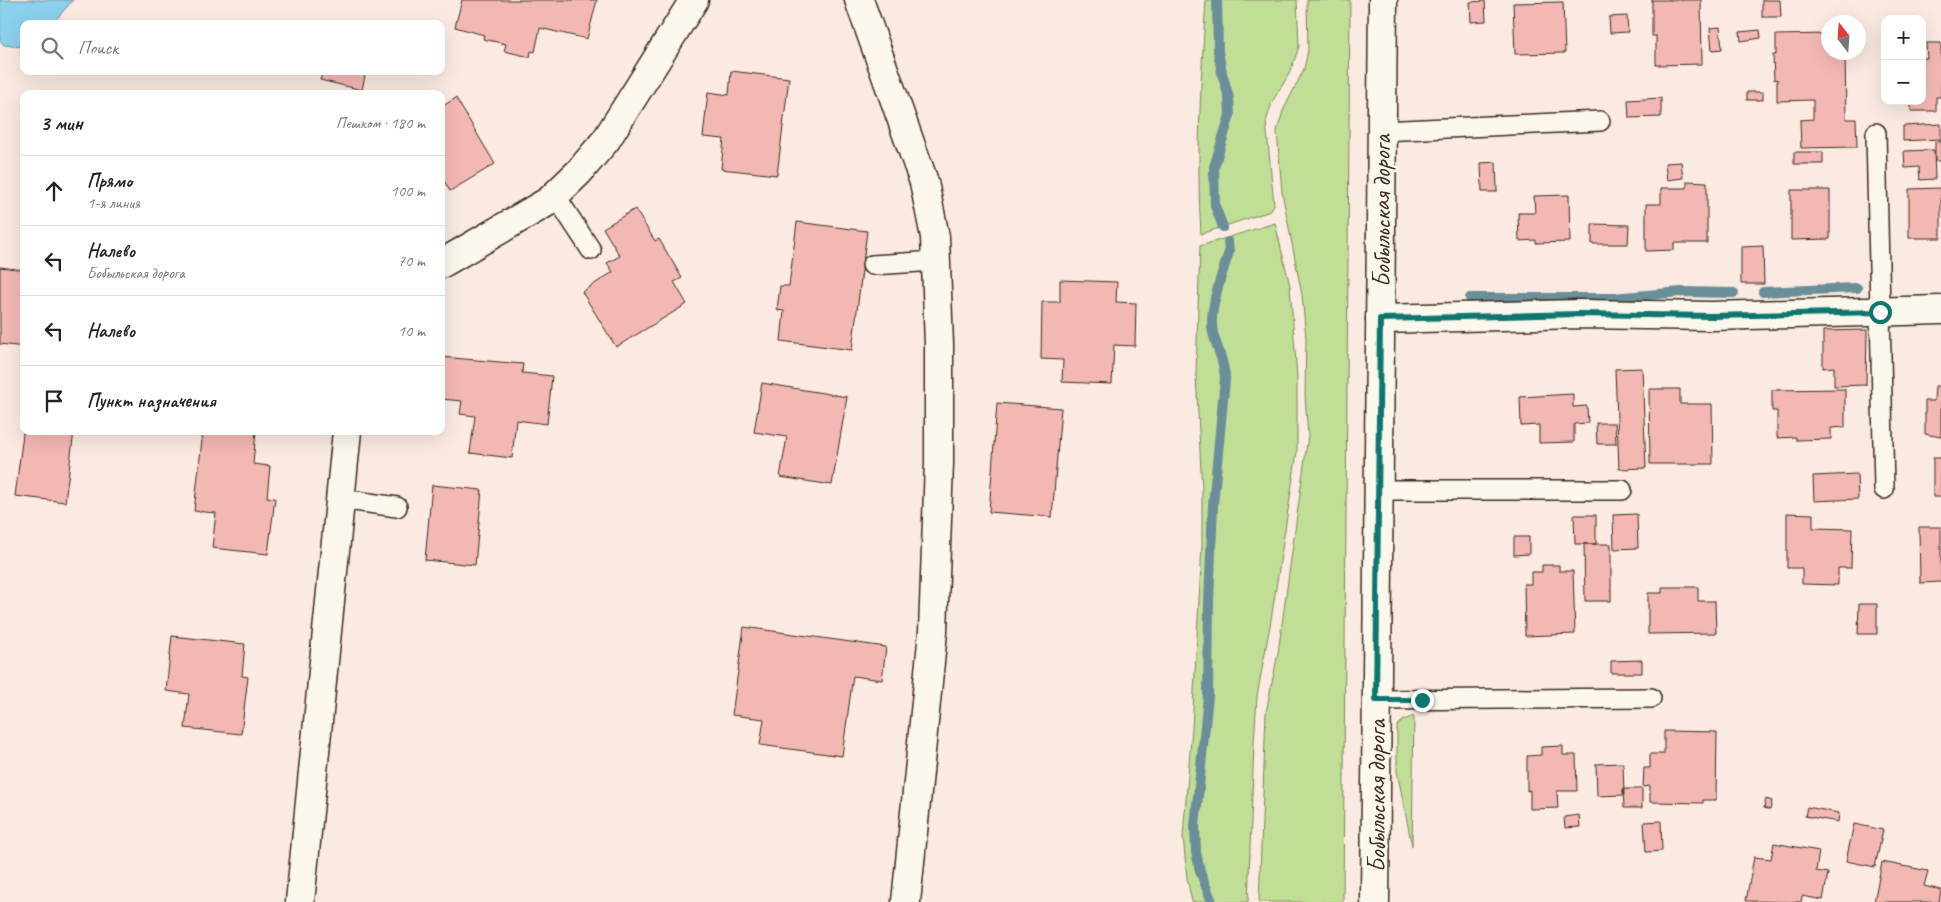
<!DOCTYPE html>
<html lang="ru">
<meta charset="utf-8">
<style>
body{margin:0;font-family:Caveat,sans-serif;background:#f2f2f2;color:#222}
.controls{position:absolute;right:15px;top:15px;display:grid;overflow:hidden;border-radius:10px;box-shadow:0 5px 20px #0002}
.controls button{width:45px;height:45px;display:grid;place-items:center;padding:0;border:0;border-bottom:1px solid #e0e0e0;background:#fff;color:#222;font:25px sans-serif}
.compass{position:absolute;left:1821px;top:15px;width:45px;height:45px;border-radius:50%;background:#fff;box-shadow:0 5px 20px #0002;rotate:343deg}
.stop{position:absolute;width:15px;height:15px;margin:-11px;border:4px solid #0f766e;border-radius:50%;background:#fff}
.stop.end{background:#0f766e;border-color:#fff;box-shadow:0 1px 5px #0008}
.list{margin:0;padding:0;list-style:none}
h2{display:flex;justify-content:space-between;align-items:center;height:65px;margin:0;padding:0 20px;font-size:21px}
h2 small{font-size:16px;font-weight:400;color:#767676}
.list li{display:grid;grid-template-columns:32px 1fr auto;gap:15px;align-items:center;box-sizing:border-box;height:70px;padding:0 20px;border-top:1px solid #e0e0e0}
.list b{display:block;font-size:19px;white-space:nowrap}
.list p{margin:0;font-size:16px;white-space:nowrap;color:#767676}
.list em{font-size:16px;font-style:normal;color:#767676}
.icon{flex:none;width:28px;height:28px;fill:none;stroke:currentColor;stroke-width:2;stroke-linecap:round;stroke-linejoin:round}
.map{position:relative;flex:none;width:1941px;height:902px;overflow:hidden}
.search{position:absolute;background:#fff;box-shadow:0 5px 20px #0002;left:20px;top:20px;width:425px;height:55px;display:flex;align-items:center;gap:12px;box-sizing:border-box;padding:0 18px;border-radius:10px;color:#767676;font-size:19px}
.panel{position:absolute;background:#fff;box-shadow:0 5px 20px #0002;left:20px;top:90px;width:425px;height:345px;border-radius:10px}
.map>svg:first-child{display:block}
.green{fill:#c1de96;stroke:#7e845a}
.water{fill:#8bd1ec;stroke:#6b8e9a}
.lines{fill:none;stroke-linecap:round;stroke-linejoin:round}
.stream{stroke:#6b8e9a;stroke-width:10}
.building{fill:#f4b8b4;stroke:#3b2a1e}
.lane-casing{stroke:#3b2a1e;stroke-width:22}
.street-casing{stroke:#3b2a1e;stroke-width:31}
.secondary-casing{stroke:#3b2a1e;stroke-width:31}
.lane{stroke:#fbf7ec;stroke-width:19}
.street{stroke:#fbf7ec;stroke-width:28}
.secondary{stroke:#fbf7ec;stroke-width:28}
.route{stroke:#0f766e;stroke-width:6}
.labels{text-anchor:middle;stroke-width:5;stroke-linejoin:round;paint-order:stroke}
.street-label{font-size:25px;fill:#3b2a1e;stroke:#fbf7ec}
</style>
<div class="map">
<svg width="1941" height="902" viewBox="0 0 1941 902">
<rect width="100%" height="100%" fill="#faeae1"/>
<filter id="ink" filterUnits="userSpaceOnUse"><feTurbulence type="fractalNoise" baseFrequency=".02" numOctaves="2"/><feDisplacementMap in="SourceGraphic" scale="10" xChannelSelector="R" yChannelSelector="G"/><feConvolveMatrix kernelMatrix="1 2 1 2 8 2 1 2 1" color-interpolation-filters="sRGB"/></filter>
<g filter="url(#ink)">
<path class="green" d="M1206,0H1297L1299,47L1289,74L1272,102L1266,122L1274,205L1270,211L1201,234C1196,156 1201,78 1206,0Z
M1307,0H1350L1343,902H1259L1266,712L1278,653L1308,436L1305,396L1306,338L1302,295L1282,192L1277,131L1283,111L1304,69L1308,50Z
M1275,223L1290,286L1297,377V452L1271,620L1257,696L1254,743L1248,902H1192L1187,878L1183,836L1192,728L1202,546V489L1196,374L1200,246Z
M1414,716L1412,846L1397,771V726L1404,720Z"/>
<path class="water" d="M0,0H73L52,24H24V47L4,45L0,40Z"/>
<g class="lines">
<path class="stream" d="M1217,0L1218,51L1222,73L1229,98L1230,115L1214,167L1215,206L1223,227
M1763,292L1857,288
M1470,298H1613L1681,292L1734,293
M1212,902L1200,871L1196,852L1195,826L1208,696L1209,602L1213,505L1225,379C1225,362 1217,349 1213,333C1208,311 1222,274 1229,252L1228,242"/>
</g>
<path class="building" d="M462,0H597L587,39L540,28L535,52L531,51L530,57L504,51L506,44L483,39L484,35L455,27Z
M1652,0H1701L1702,64L1656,65V36H1652Z
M1762,0H1780L1781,17H1762Z
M1485,1L1486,21L1471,22L1470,2Z
M1563,2L1565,53L1515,54L1513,3Z
M1627,16L1628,32L1610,33L1609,17Z
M1720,27L1722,49L1712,50L1710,28Z
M1760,30L1761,38L1741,41L1740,32Z
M1828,34V52H1845L1846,119H1856L1857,147L1801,148L1800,120L1813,119V100L1777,101V79L1774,80L1773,55H1776V35Z
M1926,43H1941V97H1936V111H1911V101H1922V58H1927Z
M323,71H366L362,90L320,80Z
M731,71L789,78L777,175L721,169L724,139L703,137L708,92L729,95Z
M1747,92H1763V100H1747Z
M456,98L495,164L450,191L441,176V107Z
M1661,98V117L1629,118L1628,100Z
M1941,124V139L1903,141V126Z
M1941,141V161H1935V142Z
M1934,150L1935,179L1920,180L1919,167L1905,168L1904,151Z
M1794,152H1823V164H1794Z
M1496,162L1497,192H1482L1481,163Z
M1681,162L1683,178L1667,180L1665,163Z
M1687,181L1707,182V243H1674V250L1646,251V204H1661V188H1687Z
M1941,188V238H1909V189Z
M1791,190H1830V239L1791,240Z
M1569,195L1570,242L1536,243V240L1519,241L1518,213H1535L1534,196Z
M635,209L655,241L659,239L682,278L674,282L687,304L616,347L582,292L613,272L607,263L620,256L603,228Z
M797,222L867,231L852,350L781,341L784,311L777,310L780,286H789Z
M1592,224L1629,225L1628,244H1592Z
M1763,246L1764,284H1741V247Z
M0,267L24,270V347L0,344Z
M1060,280L1117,282L1116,302L1136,303L1135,346L1114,345L1112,384L1062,382L1063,360L1041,359L1042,302H1060Z
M1867,330L1866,385L1834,386V367L1823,368V331Z
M441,357L523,364L522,373L552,376L547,424L516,420L512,458L470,453L475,416L460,414L462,401L441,399Z
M1642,368L1646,468L1619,469L1615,369Z
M762,383L847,397L832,485L780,477L787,437L754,432Z
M1935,386H1941V437L1925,434V401H1934Z
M1649,389H1680V404H1712L1713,464H1650Z
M1845,389V427L1831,428V439L1796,440V437L1777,438V411H1772V390Z
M1573,394V407L1587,406L1588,423L1574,424V442L1539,443V425L1521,426L1520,397Z
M997,403L1061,408L1052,517L989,512Z
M1596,423H1615L1616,444H1597Z
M24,426V431H74L65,502L15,496Z
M203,431H256L253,464L270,466L267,497L275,498L268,554L212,548L216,513L194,511Z
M1933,458H1941V497H1933Z
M1857,474L1858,499L1814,501L1813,476Z
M432,485L482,490L475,565L425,560Z
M1787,513L1813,514V528L1852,529L1851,568H1838V585L1802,584V568H1787Z
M1637,514L1638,548L1614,549L1613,515Z
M1574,515H1596V544H1575Z
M1919,527H1941V582L1920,583Z
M1514,537H1529V554L1514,555Z
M1584,544H1611V601H1585Z
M1542,565H1559V571H1573L1575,634L1525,636L1524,584H1531V572H1542Z
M1662,587H1698V601H1715L1716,633L1648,634V593H1662Z
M1859,604H1877V634H1858Z
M744,627L886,647L882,680L853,676L842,756L760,745L764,719L732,715Z
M172,636L245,644L242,676L248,677L241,734L185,728L189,694L166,691Z
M1642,660V673H1611V661Z
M1664,731L1717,732L1716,800H1703V803L1650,802V786L1643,787L1644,768H1650V754H1664Z
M1563,746V755H1576L1577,791H1557L1558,808L1530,809V790L1527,791V756L1541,755V747Z
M1623,763L1624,795L1597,796L1596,764Z
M1623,789H1642V808H1624Z
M1766,799L1772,801L1770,810L1764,808Z
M1807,807L1839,813L1838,822L1805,816Z
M1579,815L1580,827L1565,828L1564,817Z
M1661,821L1662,851L1646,852L1644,822Z
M1854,824L1883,830L1875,867L1846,861Z
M1774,843L1819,851L1816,871L1828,873L1823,900L1802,896L1801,902L1746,901L1754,857L1771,859Z
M1882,862L1928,871L1924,886L1941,890L1939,902H1874Z"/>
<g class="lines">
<defs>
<path id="lane" d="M1381,131L1600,121
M1876,133L1884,489
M555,195L591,250
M872,265L936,261
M1378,490H1622
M341,499L397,507
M1376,700L1651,698"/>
<path id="street" d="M859,0L924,182L935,237L939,345V463L933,632L906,902
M441,264L549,201L579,172L606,140L694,0
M1380,319L1579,314L1712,316L1941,310
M300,902L347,431"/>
<path id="secondary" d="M1375,902L1383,0"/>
</defs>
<use href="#lane" class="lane-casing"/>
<use href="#street" class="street-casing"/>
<use href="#secondary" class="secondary-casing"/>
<use href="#lane" class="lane"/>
<use href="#street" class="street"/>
<use href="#secondary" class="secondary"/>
</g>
</g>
<g class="lines" filter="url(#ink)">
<path class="route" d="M1422,700H1376L1380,319L1579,314L1712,316L1880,312"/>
</g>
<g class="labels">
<g class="street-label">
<text transform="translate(1381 211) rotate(-90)" y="9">Бобыльская дорога</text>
<text transform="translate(1376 796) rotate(-90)" y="9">Бобыльская дорога</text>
</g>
</g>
</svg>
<div class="controls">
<button>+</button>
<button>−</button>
</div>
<svg class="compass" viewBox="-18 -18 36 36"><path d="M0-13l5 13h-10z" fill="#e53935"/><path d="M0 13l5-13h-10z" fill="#767676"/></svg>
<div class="stop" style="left:1880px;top:312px"></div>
<div class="stop end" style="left:1422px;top:700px"></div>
<div class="search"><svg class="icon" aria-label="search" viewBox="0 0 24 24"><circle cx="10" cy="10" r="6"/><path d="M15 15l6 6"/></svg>Поиск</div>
<section class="panel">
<h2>3 мин<small>Пешком · 180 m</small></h2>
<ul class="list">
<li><svg class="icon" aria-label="ahead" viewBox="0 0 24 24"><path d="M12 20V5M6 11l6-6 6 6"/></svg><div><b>Прямо</b><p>1-я линия</p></div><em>100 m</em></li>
<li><svg class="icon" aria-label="left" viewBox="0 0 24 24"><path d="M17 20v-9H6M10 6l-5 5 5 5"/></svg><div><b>Налево</b><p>Бобыльская дорога</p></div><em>70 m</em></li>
<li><svg class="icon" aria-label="left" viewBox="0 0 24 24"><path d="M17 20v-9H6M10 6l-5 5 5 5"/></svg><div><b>Налево</b></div><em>10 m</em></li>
<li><svg class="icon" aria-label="arrive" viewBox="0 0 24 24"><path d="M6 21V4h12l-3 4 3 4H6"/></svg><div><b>Пункт назначения</b></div></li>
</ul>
</section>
</div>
